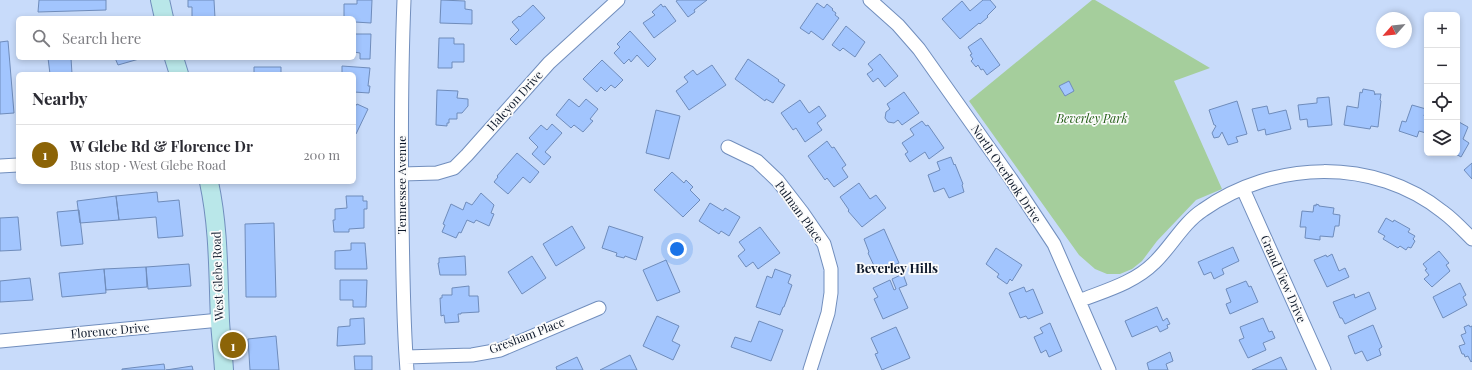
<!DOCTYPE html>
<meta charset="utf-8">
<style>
body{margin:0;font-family:"Playfair Display",serif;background:#f7f7f7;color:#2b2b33}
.controls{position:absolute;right:12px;top:12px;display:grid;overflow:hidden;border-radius:6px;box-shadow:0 2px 6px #0003}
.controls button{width:36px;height:36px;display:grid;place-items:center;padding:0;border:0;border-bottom:1px solid #e1e1e2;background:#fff;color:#2b2b33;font:20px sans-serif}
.compass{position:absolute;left:1376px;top:12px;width:36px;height:36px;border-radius:50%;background:#fff;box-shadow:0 2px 6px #0003;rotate:243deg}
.you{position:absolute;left:677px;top:249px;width:14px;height:14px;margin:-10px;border:3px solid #fff;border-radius:50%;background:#1a73e8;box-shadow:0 0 0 6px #1a73e833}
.badge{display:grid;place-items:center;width:26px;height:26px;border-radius:50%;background:#8c6407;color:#fff;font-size:13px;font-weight:700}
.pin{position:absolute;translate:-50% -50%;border:2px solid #fff;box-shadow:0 1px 4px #0006}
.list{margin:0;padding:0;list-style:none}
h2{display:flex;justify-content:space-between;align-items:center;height:52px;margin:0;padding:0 16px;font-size:17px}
h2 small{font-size:13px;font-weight:400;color:#7c7c81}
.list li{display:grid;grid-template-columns:26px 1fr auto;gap:12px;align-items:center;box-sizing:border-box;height:60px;padding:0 16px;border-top:1px solid #e1e1e2}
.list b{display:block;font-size:15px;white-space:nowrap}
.list p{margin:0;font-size:13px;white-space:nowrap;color:#7c7c81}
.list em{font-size:13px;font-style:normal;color:#7c7c81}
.icon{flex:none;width:22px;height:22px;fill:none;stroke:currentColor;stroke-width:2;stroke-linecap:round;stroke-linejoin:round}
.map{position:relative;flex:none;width:1472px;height:370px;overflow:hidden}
.search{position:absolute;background:#fff;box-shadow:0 2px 6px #0003;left:16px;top:16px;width:340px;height:44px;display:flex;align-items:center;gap:10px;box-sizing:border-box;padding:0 14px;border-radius:6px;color:#7c7c81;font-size:15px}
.panel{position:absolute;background:#fff;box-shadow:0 2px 6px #0003;left:16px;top:72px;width:340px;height:112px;border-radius:6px}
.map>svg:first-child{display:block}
.green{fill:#a5ce9c}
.building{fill:#a2c5fe;stroke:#6f8cbb}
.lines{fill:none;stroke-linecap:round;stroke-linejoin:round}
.street-casing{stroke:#718ebd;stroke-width:15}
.secondary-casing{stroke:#718ebd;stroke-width:20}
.street{stroke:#fff;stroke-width:13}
.secondary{stroke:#b9e7e9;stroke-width:18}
.labels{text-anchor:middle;stroke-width:3.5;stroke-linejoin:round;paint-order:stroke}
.street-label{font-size:12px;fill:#0e192b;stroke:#fbfbfb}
.park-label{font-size:12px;font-style:italic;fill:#225d14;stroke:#fbfbfb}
.neighbourhood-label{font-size:13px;font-weight:bold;fill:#0e192b;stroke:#fbfbfb}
</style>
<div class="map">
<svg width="1472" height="370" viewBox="0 0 1472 370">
<rect width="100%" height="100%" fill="#c8dbfa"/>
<path class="green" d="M1092,0H1095L1210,68L1174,81L1222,189L1196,200L1157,241L1142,261L1132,269L1120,274H1107L1095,269L1079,255L969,101Z"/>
<path class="building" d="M39,0H106V10L38,12Z
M188,0H214L215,18H192V7H188Z
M357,0H372L371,23L355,22L354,18H344V4H357Z
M441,0L465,1V9L472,10V24L440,23Z
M678,0H707L694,10L695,12L688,17L676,1Z
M983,0H990L996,7L987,16L988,17L980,24L979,23L960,39L942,19L962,1L970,11Z
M817,3L824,8L827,4L833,9L832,10L836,13L835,15L839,18L823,40L811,31L809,34L800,28Z
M661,4L663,7L665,6L676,21L654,38L643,23L655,15L652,12Z
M533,5L545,18L516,45L510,39L519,30L512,22L519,16L520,17Z
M846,26L865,42L855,57L843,48L840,51L832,45Z
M630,31L656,59L648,67L637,55L631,62L629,59L624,64L614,53L620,47L617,44Z
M354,34H371L370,59H360V53L354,52Z
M439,38H454V44H464V62H452V68H438Z
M981,38L1000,65L987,75L983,69L981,70L978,65L976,67L971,61L973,59L970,55L972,54L968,47Z
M8,41L14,113L0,114V42Z
M880,54L898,76L885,87L878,78L873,82L867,74L873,70L868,64Z
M48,58H71L72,74H50Z
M115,58H139V59L118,65Z
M748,59L779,80L778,81L785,85L773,103L766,99L765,101L735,79Z
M602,60L623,80L615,88L611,85L605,91L601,87L597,92L583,79Z
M712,65L726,85L689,110L676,91L688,82L684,77L693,70L697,75Z
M342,66L370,68L368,86H370L369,93L354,92V74H342Z
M254,67H281V74H254Z
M1069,81L1074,91L1065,96L1059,86Z
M1363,89L1374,91L1375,95V94H1381L1380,100L1381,101L1378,127L1371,126L1370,129L1344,125L1347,106L1358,108L1360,92L1362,93Z
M437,90L458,91L457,98L468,99V106L462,113H457V119H449V123H447V126L436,125Z
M904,92L919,113L902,125L898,120L894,123L888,122L885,118L886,112L890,109L887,104Z
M1329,97L1332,125L1308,127L1307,119L1300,120L1298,105L1317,103V98Z
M569,99L579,107L586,99L598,109L590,119L593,121L583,132L574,125L571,128L556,115Z
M800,100L809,113L819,106L826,116L817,123L822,130L805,142L796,128L793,130L781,113Z
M1237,101L1247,134L1236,137L1238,142L1228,145L1222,132L1219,137L1214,138L1212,133L1216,126L1215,125H1214L1209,110Z
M357,104L368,109L356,134H354V108Z
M1412,105L1426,109L1424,116L1427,117V129L1426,133L1419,131L1417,137L1399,131L1402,121L1406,122Z
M1267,106L1269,114L1286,110L1291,129L1266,135L1265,129L1258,131L1252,109Z
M656,110L680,116L669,159L646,153Z
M922,121L926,126L928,125L944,148L929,159L925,152L910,162L905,154L908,152L902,143L914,135L910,129Z
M1459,122L1468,127L1463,139L1469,143L1461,157L1454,153H1457V125H1458Z
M552,124L562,133L545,152L551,157L544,165L532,154L538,147L529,138L541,125L547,130Z
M827,141L832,148L834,147L846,165L842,168L848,177L834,187L827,178L825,180L808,156Z
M517,153L539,172L530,183L523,177L508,194L494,182L498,177L497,176Z
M951,157L954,165L955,164L963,184L962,185L964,192L949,198L944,188L934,192L928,175L940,170L937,162Z
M1472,163V179L1464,170Z
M672,172L684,183L686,180L693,187L690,190L700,200L683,217L654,190Z
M859,183L870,199L876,195L886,208L862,227L848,211L849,210L840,197Z
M157,192L158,202L179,200L183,236L158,238L156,217L119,220L116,196Z
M481,193L494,205L491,213L494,214L489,226L476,220L474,223L467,220L461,233L459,232L456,238L442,232L445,225L443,224L451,204L463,210L466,202L472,205Z
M116,196L119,220L80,223L77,201Z
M346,196H363V201H367V209H364V228L349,229V232H334L333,220H335V209L347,208Z
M710,203L723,211L725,208L740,217L729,236L721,231L719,234L699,221Z
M1316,204L1319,205V206L1334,208L1333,214L1340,215L1339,226H1335L1333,237L1320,236V240L1305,238L1306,227H1300L1302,211L1313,212L1314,205L1316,206Z
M79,210L83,244L61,246L57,212Z
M18,217L21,250L0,251V218Z
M1386,218L1393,222L1394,220L1410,229L1408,232L1415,236L1413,239L1415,241L1411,248L1408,247L1406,250L1400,246L1398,248L1383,239L1385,236L1378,232Z
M274,223L276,297H246L245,224Z
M572,226L585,248L556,266L543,244Z
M609,226L643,237L636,260L625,256L624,258L616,256L617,253L602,248Z
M760,227L780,253L758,269L753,262L746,267L738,256L745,250L739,242Z
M884,229L899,263L877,272L868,253L869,252L864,239Z
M351,243H365L367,269H335V251L351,250Z
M1233,247L1239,261L1222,269L1224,274L1214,279L1211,272L1204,275L1198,262Z
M996,248L1022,265L1012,281L1010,279L1007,284L997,277L999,274L986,264Z
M1439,251L1449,263L1446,265L1450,271L1432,287L1424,279L1429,275L1425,270L1427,269L1423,264Z
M1332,254L1339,271L1345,268L1349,277L1327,287L1314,260L1326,255L1327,257Z
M465,256L466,275H440L438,263H439V258Z
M532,256L546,278L522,294L508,272Z
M666,260L680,292L657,301L643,270Z
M189,264L191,286L148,289L146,267Z
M146,267L147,287L106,290L104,269Z
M104,269L106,293L62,297L59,273Z
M775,269L791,275L788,283L792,285L784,307H783L780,315L756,307L767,276L772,278Z
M903,274L907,285L899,288L908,308L883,319L874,299L878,297L873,288L890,280L894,290L896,289L892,279Z
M30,278L33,300L0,302V281Z
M340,280H367L366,307H353V300H340Z
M1246,281L1249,287L1251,286L1258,302L1230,314L1226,304L1231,302L1226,289Z
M1460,283L1466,295L1463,297L1467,305L1443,318L1433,297Z
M469,286V296H478L479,312L461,313V314H458L459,322L445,323L444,315L441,316L440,298H442V295H452V288Z
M1024,287L1026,292L1033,289L1043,313L1028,319L1026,316L1020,318L1009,293Z
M1369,292L1376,309L1345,324L1342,318H1340L1333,302L1354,294L1355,298Z
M1157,307L1163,321L1167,318L1170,324L1167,325L1168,328L1160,332L1157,326L1132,337L1125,321Z
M657,316L679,326L672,341L680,345L673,360L643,346Z
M364,318L365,344L337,346L338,327L350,326V319Z
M1263,318L1269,332L1272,331L1275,338L1263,343L1266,350L1248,358L1239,340L1244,338L1240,327Z
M759,321L783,330L771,361L731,347L735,337L751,342Z
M1050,323L1062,351L1049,357L1046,350L1041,353L1034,337L1043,333L1040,328Z
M1373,325L1382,347L1379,349L1381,355L1367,361L1362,351L1355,354L1348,336Z
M1469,325L1470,327L1472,326V361L1471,362L1468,356L1465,357L1464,354H1462L1459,346L1465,344L1461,335L1466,333L1464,327Z
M896,327L910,358L882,370L875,354L878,353L871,338Z
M276,336L279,370H250L248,339Z
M1170,352L1173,361L1166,364L1168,370H1149L1147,363Z
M630,355L637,370H600Z
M354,356H372V370H355Z
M577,357L583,370H557L556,367Z
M1281,357L1287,370H1252Z
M164,364L165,370H122V369Z
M192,366L193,370H166Z"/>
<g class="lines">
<defs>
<path id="street" d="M404,0C401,74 401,148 402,221C403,271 403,321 407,370
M870,0L898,25L919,49L1011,179L1054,244L1109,370
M728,147L757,161L778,181L802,212L824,244L831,269V293L828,313L810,370
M0,166L18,165
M402,174L437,173L454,168L467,155L549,63L618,0
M1243,189L1324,370
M1079,301C1104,291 1134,283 1154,263C1171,247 1183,223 1203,210C1274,160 1374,157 1443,212C1454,220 1463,230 1472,239
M0,341L220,320
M406,357L472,355L500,350L599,308"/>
<path id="secondary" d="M160,0L164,18
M174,58L179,74
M209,182C219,229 218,273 220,321C221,337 223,354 224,370"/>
</defs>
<use href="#street" class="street-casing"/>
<use href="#secondary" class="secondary-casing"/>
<use href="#street" class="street"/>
<use href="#secondary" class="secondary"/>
</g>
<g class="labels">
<g class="street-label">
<text transform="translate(515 101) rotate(-48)" y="4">Halcyon Drive</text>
<text transform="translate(1006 174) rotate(56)" y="4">North Overlook Drive</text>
<text transform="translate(402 185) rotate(-90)" y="4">Tennessee Avenue</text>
<text transform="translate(799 212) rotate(54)" y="4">Pulman Place</text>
<text transform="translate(218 276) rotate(-92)" y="4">West Glebe Road</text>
<text transform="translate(1283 279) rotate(66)" y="4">Grand View Drive</text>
<text transform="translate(110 331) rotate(-5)" y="4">Florence Drive</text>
<text transform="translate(527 336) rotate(-21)" y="4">Gresham Place</text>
</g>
<g class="park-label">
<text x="1092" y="123">Beverley Park</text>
</g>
<g class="neighbourhood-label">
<text x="897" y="273">Beverley Hills</text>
</g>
</g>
</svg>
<div class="controls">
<button>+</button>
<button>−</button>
<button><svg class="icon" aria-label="locate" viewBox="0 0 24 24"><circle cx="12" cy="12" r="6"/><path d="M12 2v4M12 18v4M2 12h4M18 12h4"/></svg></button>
<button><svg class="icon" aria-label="layers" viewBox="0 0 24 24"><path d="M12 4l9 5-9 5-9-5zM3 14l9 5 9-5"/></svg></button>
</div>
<svg class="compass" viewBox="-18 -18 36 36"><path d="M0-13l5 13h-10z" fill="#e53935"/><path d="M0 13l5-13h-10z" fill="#7c7c81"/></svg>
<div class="you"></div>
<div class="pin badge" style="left:233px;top:345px">1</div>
<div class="search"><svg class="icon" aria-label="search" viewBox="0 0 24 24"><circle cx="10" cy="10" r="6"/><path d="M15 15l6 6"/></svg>Search here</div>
<section class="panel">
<h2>Nearby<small></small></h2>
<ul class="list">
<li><span class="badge">1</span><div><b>W Glebe Rd &amp; Florence Dr</b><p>Bus stop · West Glebe Road</p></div><em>200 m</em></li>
</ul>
</section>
</div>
